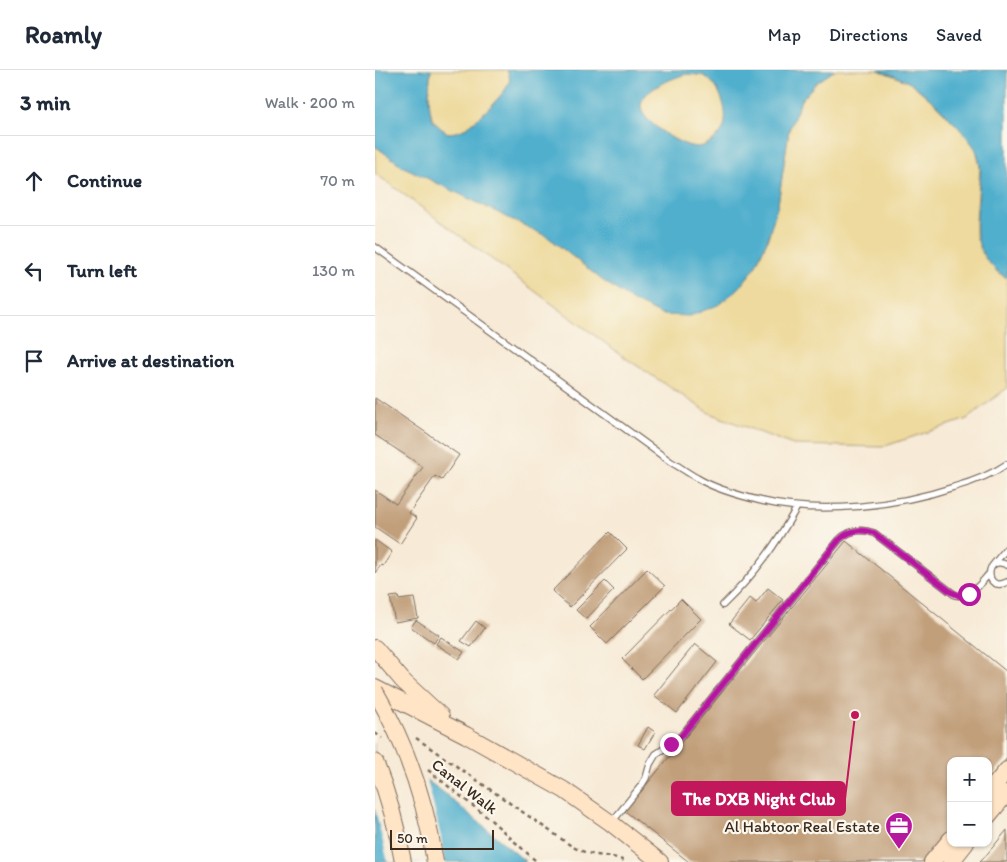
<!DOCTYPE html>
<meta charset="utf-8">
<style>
body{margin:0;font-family:Itim,sans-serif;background:#f6f6f7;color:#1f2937}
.controls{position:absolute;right:15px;bottom:15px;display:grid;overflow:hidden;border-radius:10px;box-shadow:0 1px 4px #0004}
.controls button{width:45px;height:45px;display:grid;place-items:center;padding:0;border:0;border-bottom:1px solid #e0e1e3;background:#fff;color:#1f2937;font:25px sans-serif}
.scale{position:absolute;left:15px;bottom:12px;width:104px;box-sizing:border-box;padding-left:5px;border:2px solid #3b2a1e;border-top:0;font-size:14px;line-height:18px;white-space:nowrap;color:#3b2a1e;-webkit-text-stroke:4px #fbf7ec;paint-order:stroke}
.stop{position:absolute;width:15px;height:15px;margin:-11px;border:4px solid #b5179e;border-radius:50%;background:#fff}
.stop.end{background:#b5179e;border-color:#fff;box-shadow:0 1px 5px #0008}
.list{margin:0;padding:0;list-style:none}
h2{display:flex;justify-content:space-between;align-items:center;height:65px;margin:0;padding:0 20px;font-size:21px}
h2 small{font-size:16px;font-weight:400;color:#747a83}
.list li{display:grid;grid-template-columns:32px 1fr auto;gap:15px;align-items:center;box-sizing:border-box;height:90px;padding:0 20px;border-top:1px solid #e0e1e3}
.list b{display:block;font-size:19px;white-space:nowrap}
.list em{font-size:16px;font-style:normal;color:#747a83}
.icon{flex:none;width:28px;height:28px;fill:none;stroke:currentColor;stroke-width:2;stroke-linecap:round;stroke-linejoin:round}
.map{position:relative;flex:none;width:632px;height:792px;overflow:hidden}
header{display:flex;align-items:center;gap:30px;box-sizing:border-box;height:70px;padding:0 25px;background:#fff;border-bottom:1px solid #e0e1e3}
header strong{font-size:24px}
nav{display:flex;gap:28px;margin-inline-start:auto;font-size:18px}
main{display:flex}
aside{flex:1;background:#fff}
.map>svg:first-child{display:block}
.sand{fill:#eeda9e;stroke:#94825e}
.water{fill:#4fafcd;stroke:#456c76;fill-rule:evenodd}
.pier{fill:#f7ead6}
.building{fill:#c19f7a}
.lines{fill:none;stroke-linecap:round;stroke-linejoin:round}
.lane-casing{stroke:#7d6d5e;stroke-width:8}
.secondary-casing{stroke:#7d6d5e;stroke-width:18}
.path{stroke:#7d6d5e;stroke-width:2.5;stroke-dasharray:4 4;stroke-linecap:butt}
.lane{stroke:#fff;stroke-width:5.5}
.secondary{stroke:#ffe4c6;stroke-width:16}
.secondary-bridge-casing{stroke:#7d6d5e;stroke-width:18;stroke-linecap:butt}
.secondary-bridge{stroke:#ffe4c6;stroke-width:16}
.route{stroke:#b5179e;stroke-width:6}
.labels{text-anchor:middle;stroke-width:4.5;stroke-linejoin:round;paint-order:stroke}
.street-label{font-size:16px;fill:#3b2a1e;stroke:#fbf7ec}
.poi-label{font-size:16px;fill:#3b2a1e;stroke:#fbf7ec;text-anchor:end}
.leader{fill:none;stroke:#c2185b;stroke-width:2}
.callout-dot{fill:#c2185b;stroke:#fbf7ec;stroke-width:2}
.callout{fill:#c2185b;stroke:#c2185b;stroke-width:2}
.callout-label{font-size:18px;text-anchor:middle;font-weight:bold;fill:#fff}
</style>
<header>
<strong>Roamly</strong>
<nav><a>Map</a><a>Directions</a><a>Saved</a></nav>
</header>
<main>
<aside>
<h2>3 min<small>Walk · 200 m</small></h2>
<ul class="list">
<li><svg class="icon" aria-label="ahead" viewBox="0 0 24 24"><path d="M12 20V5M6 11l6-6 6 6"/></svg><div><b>Continue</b></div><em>70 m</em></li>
<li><svg class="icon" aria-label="left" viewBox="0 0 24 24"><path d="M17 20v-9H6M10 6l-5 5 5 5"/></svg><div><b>Turn left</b></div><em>130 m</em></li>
<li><svg class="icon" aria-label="arrive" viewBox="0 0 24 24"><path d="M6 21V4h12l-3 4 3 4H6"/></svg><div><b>Arrive at destination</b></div></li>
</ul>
</aside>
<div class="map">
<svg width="632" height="792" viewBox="0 0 632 792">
<rect width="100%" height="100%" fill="#fbf7ec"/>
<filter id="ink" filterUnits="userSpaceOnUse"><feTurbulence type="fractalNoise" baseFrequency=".02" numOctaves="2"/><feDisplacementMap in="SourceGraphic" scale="10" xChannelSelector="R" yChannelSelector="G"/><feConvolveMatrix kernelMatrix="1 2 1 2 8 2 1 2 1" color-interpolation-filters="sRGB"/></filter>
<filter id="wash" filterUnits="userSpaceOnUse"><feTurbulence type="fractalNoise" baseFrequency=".0096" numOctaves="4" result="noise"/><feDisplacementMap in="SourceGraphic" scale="20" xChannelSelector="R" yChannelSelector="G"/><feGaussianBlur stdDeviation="1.12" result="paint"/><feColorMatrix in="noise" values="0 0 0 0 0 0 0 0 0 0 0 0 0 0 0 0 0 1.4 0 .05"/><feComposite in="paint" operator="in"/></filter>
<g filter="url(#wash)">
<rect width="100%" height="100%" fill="#f7ead6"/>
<path class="sand" d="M56,0H132C134,4 136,10 133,15C128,26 96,57 85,61C81,62 77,63 73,63C68,60 61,55 58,49C52,37 54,13 56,0Z
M460,0H503L536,13L558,32L589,63L601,79L605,97L601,149V167L622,202L632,208V318L592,349L507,377L418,375L334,343L249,287L0,103V76L29,97L173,167L227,210L363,219L379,199L392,171L403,134L414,60L426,30L441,13Z
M312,4C318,5 327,4 331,7C345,16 356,44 348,59C345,65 340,69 335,72C332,74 330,75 328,76C315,81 290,64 280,56C274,51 267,45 266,38C263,21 299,7 312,4Z"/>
<path class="water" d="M0,0H56C54,13 52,37 58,50C61,55 68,60 73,63C77,63 81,62 85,61C96,57 128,26 133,15C136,10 134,4 132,0H460L441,13L426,30L414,60L403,134L392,171L379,199L363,219L343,235L315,246L287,245L258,231L227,210L173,167L29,97L0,76ZM312,4C318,5 326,4 331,7C345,16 355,43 348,59C344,66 336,74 328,76C315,81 290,65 280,56C274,51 267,45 266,38C263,21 299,7 312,4Z
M503,0H632V208C593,183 602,158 604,118C605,111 606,102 605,95C604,91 603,85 601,80C595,67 549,20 535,13C525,7 514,4 503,0Z
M0,673L68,722L151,792H0Z"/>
<path class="pier" d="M0,671L50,705L55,722L66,768L69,792H13L0,739Z"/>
<g id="blocks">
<path class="building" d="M0,328L84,385L67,410L60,406L34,443L42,448L25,474L0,457V420L21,434L48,397L0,365Z
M235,462L252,479L195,537L177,521Z
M0,470L17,482L8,496L6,495L0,503Z
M471,471L632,602V688L613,711V691H576V757L547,792H314L250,741Z
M272,499L290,516L232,574L215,557Z
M230,511L239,520L211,549L201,540Z
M393,518L408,530L375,570L354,554L375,528L381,533Z
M23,526L24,530L39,528L43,548L20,552L15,527Z
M306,529L326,549L267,609L247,589Z
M41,550L64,565L59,573L36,557Z
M101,551L110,558L96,577L86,571Z
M66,567L89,582L84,589L61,574Z
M320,574L342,592L302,643L279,625Z
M273,657L280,662L270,679L263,675Z
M632,760V792H605L608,789Z"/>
</g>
</g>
<g filter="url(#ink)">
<use href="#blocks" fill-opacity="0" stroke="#7d6d5e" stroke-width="1"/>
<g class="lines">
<defs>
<path id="lane" d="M0,177L296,392C305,397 313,403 322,408C340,419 366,426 387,431C446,445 522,436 579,417C597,412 616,405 632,394
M618,495L632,478
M632,495C609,483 609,524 632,512
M348,535C381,503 400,476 422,437
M237,752L266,716L271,708L275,694L281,684L296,674L307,665L464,470C474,460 485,458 499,463L580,525C596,528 605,514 614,504"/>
<path id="secondary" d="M0,578L28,611L66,646
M0,618L91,665L189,720L236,753L285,792
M0,692C13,724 22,757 28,792
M613,723L632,700
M613,746L632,723
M557,792L576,769
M576,792L591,773"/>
</defs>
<use href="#lane" class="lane-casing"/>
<use href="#secondary" class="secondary-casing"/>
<path class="path" d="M0,663L7,668
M41,668L198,777C206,781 214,784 222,785C233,787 241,786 251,792
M53,700L117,751L162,792"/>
<use href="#lane" class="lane"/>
<use href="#secondary" class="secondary"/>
<defs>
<path id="secondary-bridge" d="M0,621C31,674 51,731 60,792"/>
</defs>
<use href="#secondary-bridge" class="secondary-bridge-casing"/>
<use href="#secondary-bridge" class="secondary-bridge"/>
</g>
</g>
<g class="lines" filter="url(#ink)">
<path class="route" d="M296,674L307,665L464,470C474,460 485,458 499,463L576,522L585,526L594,524"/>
</g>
<defs>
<symbol id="office-pin" viewBox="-11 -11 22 30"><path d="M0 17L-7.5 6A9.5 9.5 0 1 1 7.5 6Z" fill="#b5179e" stroke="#fbf7ec"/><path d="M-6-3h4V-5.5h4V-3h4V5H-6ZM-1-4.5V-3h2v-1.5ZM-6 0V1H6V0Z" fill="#fff"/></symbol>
</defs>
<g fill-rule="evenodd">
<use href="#office-pin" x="508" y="740" width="32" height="43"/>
</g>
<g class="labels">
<g class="street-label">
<text transform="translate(90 716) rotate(38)" y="6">Canal Walk</text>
</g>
<g class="poi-label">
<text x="505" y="762">Al Habtoor Real Estate</text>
</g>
</g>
<path class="leader" d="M480 645L470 729"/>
<circle class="callout-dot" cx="480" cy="645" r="5"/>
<rect class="callout" x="297" y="712" width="173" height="33" rx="5"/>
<g class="callout-label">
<text x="384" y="735">The DXB Night Club</text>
</g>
</svg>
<div class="controls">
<button>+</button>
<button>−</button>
</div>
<div class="scale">50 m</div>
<div class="stop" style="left:594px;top:524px"></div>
<div class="stop end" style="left:296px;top:674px"></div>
</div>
</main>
